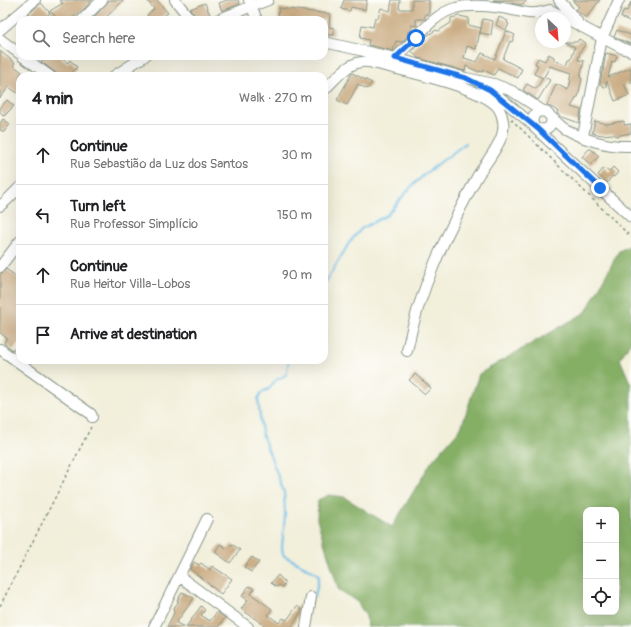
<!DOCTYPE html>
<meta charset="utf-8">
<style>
body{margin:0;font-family:Pangolin,sans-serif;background:#f6f6f6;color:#202124}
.controls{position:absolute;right:12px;bottom:12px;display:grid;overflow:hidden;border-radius:8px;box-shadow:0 4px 16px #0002}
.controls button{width:36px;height:36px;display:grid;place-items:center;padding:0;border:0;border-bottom:1px solid #e0e0e0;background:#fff;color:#202124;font:20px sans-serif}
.compass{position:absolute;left:535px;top:12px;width:36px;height:36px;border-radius:50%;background:#fff;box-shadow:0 4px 16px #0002;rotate:154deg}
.stop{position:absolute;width:12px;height:12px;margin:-9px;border:3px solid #1a73e8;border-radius:50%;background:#fff}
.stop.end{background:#1a73e8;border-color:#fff;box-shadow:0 1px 4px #0008}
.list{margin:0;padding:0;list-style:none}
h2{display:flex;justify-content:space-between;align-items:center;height:52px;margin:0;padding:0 16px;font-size:17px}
h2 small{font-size:13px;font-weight:400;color:#757577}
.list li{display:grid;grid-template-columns:26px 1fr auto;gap:12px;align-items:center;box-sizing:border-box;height:60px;padding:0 16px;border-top:1px solid #e0e0e0}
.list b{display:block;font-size:15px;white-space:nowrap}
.list p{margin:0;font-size:13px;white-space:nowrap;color:#757577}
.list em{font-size:13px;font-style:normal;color:#757577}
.icon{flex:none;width:22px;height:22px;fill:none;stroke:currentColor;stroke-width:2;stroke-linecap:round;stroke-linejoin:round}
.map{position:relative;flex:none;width:631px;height:627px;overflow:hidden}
.search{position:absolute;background:#fff;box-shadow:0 4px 16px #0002;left:16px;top:16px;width:312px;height:44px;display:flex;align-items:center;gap:10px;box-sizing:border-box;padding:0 14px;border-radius:12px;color:#757577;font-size:15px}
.panel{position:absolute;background:#fff;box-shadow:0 4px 16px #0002;left:16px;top:72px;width:312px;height:292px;border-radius:12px}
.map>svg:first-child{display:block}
.forest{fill:#86af66;stroke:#52764d;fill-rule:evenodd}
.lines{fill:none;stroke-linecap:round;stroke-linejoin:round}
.stream{stroke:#6bbde7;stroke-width:2}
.building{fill:#cbad85}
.minor-casing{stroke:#889688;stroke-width:12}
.path{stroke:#889688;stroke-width:1.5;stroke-dasharray:3 3;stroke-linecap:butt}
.minor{stroke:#fff;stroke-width:10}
.route{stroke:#1a73e8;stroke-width:5}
</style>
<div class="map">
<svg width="631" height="627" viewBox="0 0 631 627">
<rect width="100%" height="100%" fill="#fdfcf7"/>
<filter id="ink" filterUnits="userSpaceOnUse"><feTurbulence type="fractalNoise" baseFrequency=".025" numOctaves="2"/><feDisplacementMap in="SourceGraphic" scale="8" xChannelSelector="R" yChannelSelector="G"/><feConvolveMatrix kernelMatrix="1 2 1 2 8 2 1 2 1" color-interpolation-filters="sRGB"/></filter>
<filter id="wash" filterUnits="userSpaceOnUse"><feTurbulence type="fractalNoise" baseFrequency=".012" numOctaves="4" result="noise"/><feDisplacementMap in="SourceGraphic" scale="16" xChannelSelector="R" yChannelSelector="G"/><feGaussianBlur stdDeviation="0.9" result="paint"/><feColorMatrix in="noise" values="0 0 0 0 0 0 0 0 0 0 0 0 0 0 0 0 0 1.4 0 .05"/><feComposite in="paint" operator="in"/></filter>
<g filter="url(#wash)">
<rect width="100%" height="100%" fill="#f2efdb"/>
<path class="forest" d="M631,245V341L620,359L631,385V627H368L366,616L356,600L339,591L317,519L318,500L329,495L344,497L392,527L432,461L461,428L479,374L586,312L619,251ZM586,510H616V612H586Z"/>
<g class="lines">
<path class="stream" d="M324,285L349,243L361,229L387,215L411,187L426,173L466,143
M289,360L286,375L276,380L269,389L262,392L258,399L262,434L284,492L285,515L282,547L283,555L316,573L319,576L315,597"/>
</g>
<g id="blocks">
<path class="building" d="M59,0H92L84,9L70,20H59L50,11L63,3Z
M110,0H124L103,20H91Z
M147,0H157L168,13L158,20H151L147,15L154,9Z
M227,0H238L240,4L222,11L219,3Z
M344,0H367L365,10L351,7L350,11L341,9Z
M392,0H400L399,9H412V0H429V14H425V19H416V26L411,25V32L408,31L407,37L402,42L396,41L393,51L368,45L369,40L360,38L362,25L373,27L375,18H378L381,8L390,11Z
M493,0H527L522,5Z
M572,0H600L586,18L576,10L579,7Z
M631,2V22L621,17L624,10L627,11Z
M41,3L50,13L43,19L41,17L37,20H22Z
M205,3L211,17L203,20H198L190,9Z
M279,8L330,14L329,27L334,28V35H324V20H278Z
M459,16L469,18L468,25L481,28L476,49L467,46L464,58L477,62L482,53L495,59L506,31L515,35L512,42L510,41L503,59L522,69L518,78L498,68L494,75L484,70L483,72L480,71L479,72L466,66L465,71L418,58L412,51L425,37L436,30L438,31L451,23V18Z
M499,17L508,21L507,23L509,24L506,30L496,25Z
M483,19L493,21L491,35L480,33Z
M617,30L631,35V44L614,37Z
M579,39L586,43L580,52L578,60L584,61L580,78H582L578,97H577L571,107L581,110L579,123L560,116L557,113L558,111L547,105L556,84L568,90L571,73L550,66L544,77L550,80L538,100L523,90L527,84L536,89L543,78L534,74L538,65L535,64L538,58L545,61L549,54L554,57V60L567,65L569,59H571L575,47L565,42H577Z
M0,51L15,63L13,65L22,72L20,75V95L9,87L0,98Z
M606,53L617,56L615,62L612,61L608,77L631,68V83L624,84L629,95L615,101L607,81L606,88L600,84L602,73L604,69H603Z
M38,56H58L68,63L70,60L77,67L69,76H60L41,62L43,60Z
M352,73L372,83L367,89L358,84L347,105L337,100Z
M7,100L14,106L4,116L0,112V108Z
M3,119L10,124L4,132L0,130V123Z
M595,121L607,124L624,121V125L631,124V133L616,136L614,134L602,135L592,133Z
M589,149H591L599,156L591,165L582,157Z
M613,167L618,172L614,177L612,176L607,183L598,175L604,168L609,172Z
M6,269L20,279V341L13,350L4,343L7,338L0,333V275Z
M415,374L431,388L425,394L409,380Z
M220,544L228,549L232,544L240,550L230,563L215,552Z
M252,557L259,562L251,572L244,567Z
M194,562L199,565L201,563L210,570L212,566L232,579L221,594L190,569Z
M278,575L286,583L282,587L279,585L277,587L271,583Z
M249,586L254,589L251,594L272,609L268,615L279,623L283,618L287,620L297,606L302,610L292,627H267L241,609L248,600L242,596Z
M182,592L194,598L176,623L185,627H167L174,613L173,609L179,601H177Z
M201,606L205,610L201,615L210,621L217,612L225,618L218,627H186Z"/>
</g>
</g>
<g filter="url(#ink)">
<use href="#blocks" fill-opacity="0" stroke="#889688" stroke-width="1"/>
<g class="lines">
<defs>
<path id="minor" d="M175,0L191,20
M249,0L257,20
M559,0L577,21
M82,20L102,0
M217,20L268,0
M0,30L35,0
M0,39L20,54
M324,42L395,58L466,78L494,84L512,91L543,111
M22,56L50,76
M395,58C413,43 433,13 456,8C471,4 488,6 502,8C523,11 528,17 550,10L622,48L631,51
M114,76L145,56
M481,84L497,95L533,125
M324,90C337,78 349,59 369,62C396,69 485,87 499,109C503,116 505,127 502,135C499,147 484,165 477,177C448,231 419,289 407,351
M551,117C556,121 560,126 565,129C584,140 609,147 631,146
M538,129C547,131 553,126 551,117L545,111L537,112C532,116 531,122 535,128L631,217
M583,136L602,38L619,0
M0,206L6,201L20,187
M0,267L20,241
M0,349L91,414L92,417
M179,576L248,627
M154,627L207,519
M306,627L311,597"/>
</defs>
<use href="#minor" class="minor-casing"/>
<path class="path" d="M511,119L631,237
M0,606L92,425"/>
<use href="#minor" class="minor"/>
</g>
</g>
<g class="lines" filter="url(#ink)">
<path class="route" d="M416,38L395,58L466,78L490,90L538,129L600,188"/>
</g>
</svg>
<div class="controls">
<button>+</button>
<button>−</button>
<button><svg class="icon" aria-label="locate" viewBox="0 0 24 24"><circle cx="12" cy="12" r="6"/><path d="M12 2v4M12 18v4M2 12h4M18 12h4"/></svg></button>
</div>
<svg class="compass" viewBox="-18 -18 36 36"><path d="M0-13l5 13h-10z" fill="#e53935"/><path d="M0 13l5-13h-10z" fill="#757577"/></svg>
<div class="stop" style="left:416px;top:38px"></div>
<div class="stop end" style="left:600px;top:188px"></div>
<div class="search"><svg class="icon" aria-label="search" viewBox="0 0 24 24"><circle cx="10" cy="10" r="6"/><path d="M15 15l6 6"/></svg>Search here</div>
<section class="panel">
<h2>4 min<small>Walk · 270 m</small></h2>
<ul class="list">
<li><svg class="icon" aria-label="ahead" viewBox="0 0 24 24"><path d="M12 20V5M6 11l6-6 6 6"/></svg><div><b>Continue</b><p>Rua Sebastião da Luz dos Santos</p></div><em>30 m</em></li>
<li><svg class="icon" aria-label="left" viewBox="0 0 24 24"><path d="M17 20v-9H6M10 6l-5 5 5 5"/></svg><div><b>Turn left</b><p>Rua Professor Simplício</p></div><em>150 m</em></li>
<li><svg class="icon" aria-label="ahead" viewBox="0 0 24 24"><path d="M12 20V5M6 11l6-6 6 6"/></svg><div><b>Continue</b><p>Rua Heitor Villa-Lobos</p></div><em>90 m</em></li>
<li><svg class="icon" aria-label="arrive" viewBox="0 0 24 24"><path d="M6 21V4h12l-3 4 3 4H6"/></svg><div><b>Arrive at destination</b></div></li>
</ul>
</section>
</div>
